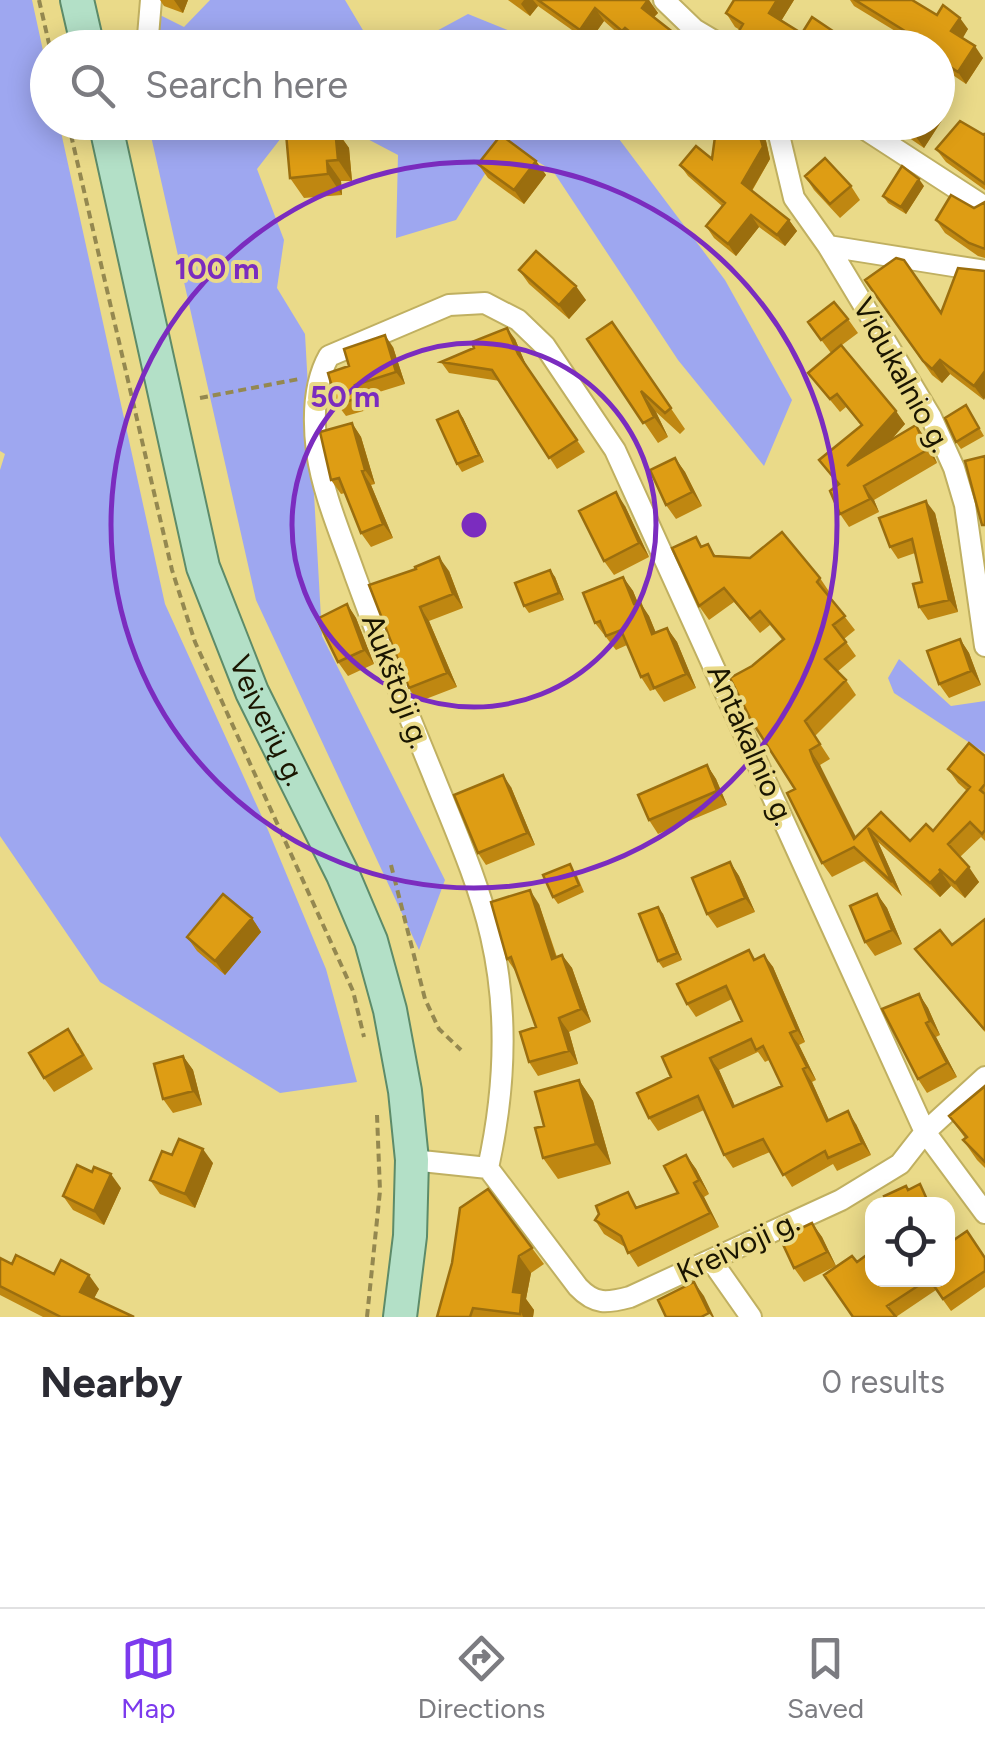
<!DOCTYPE html>
<meta charset="utf-8">
<style>
body{margin:0;font-family:Figtree,sans-serif;background:#f2f2f3;color:#2b2b33}
.controls{position:absolute;right:30px;bottom:30px;display:grid;overflow:hidden;border-radius:20px;box-shadow:0 5px 25px #0003}
.controls button{width:90px;height:90px;display:grid;place-items:center;padding:0;border:0;border-bottom:2px solid #e1e1e2;background:#fff;color:#2b2b33;font:50px sans-serif}
.list{margin:0;padding:0;list-style:none}
h2{display:flex;justify-content:space-between;align-items:center;height:130px;margin:0;padding:0 40px;font-size:42px}
h2 small{font-size:32px;font-weight:400;color:#7c7c81}
.icon{flex:none;width:55px;height:55px;fill:none;stroke:currentColor;stroke-width:2;stroke-linecap:round;stroke-linejoin:round}
.map{position:relative;flex:none;width:985px;height:1317px;overflow:hidden}
.search{position:absolute;background:#fff;box-shadow:0 5px 25px #0003;left:30px;right:30px;top:30px;height:110px;display:flex;align-items:center;gap:25px;box-sizing:border-box;padding:0 35px;border-radius:55px;color:#7c7c81;font-size:38px}
.sheet{height:290px;background:#fff}
nav{display:flex;justify-content:space-around;align-items:center;box-sizing:border-box;height:140px;border-top:2px solid #e1e1e2;background:#fff;font-size:28px;color:#7c7c81}
nav a{display:grid;justify-items:center;gap:5px}
nav .on{color:#7c3aed}
.map>svg:first-child{display:block}
.green{fill:#9ea7f0}
.lines{fill:none;stroke-linecap:round;stroke-linejoin:round}
.minor-casing{stroke:#c0b061;stroke-width:24}
.primary-casing{stroke:#5d8b69;stroke-width:36}
.path{stroke:#948850;stroke-width:4;stroke-dasharray:8 5;stroke-linecap:butt}
.minor{stroke:#fff;stroke-width:20}
.primary{stroke:#b3e0c7;stroke-width:32}
.wall{fill:#bf8711;fill-rule:evenodd}
.shaded-wall{fill:#9b6e0e}
.building{fill:#de9d14;stroke:#9b6e0e;stroke-width:2.5;fill-rule:evenodd}
.ring{fill:none;stroke:#7b2cbf;stroke-width:5}
.labels{text-anchor:middle;stroke-width:8;stroke-linejoin:round;paint-order:stroke}
.street-label{font-size:30px;fill:#1a1500;stroke:#eada89}
.centre{fill:#7b2cbf;stroke:#eada89;stroke-width:5}
.ring-label{font-size:30px;text-anchor:middle;font-weight:bold;fill:#7b2cbf;stroke:#eada89;stroke-width:8;stroke-linejoin:round;paint-order:stroke}
</style>
<div class="map">
<svg width="985" height="1317" viewBox="0 0 985 1317">
<rect width="100%" height="100%" fill="#eada89"/>
<path class="green" d="M0,0H32L47,69L48,122L59,123L165,604L268,830L326,969L357,1082L280,1093L100,982L0,836V470L5,454L0,451Z
M210,0H345L373,47L154,48L156,13L184,27Z
M468,14L549,47H407Z
M148,123H335L288,129L257,169L284,240L277,288L305,334L322,636L445,880L419,950L256,600Z
M337,123H607L725,280L792,400L764,466L678,360L553,171L505,142L456,220L396,238L398,155Z
M899,659L951,706L985,701V753L894,693L888,678Z"/>
<g class="lines">
<defs>
<path id="minor" d="M664,0L694,29L726,48
M147,48L151,0
M769,122L779,135L794,198L828,246L931,417L954,468L965,505L985,646
M854,122L985,207
M828,246L985,271
M412,1160L488,1168L578,1287C595,1305 607,1303 630,1297L841,1200L900,1164L925,1132L985,1077
M488,1168C505,1091 509,1014 491,936C478,880 453,825 432,772C405,707 379,641 355,575C341,535 323,494 317,452C313,420 313,384 329,356L449,305L485,303L518,320L545,346L615,450L925,1132L985,1213
M711,1260L751,1317"/>
<g id="primary">
<path d="M77,0L88,48"/>
<path id="s1" d="M105,122L203,567L252,692L343,875L371,941L390,1010L405,1091L412,1160L410,1236L400,1317"/>
</g>
</defs>
<use href="#minor" class="minor-casing"/>
<use href="#primary" class="primary-casing"/>
<path class="path" d="M39,0L50,48
M68,122L172,570L195,642L353,991L364,1037
M200,398L299,379
M391,865L425,999L439,1029L461,1050
M367,1317L380,1191L377,1115"/>
<use href="#minor" class="minor"/>
<use href="#primary" class="primary"/>
</g>
<path class="wall" d="M160,0H188L183,13L164,6Z
M508,0H648L658,13L654,17L693,48H642L633,41L630,44L604,21L589,42L538,6L530,16Z
M794,0L781,21L801,34L858,48H755L749,44L740,30L735,27L726,13Z
M850,0H912L937,15L968,29L962,38L983,58L966,84L938,65V48H914L910,40L854,6Z
M944,117L924,148L899,131L893,122H938Z
M285,122H330L335,128L349,148L352,181H341L342,195L304,198L290,178Z
M756,125L766,141L770,159L752,191L789,220L797,231L785,246L759,227L736,256L714,238L706,226L722,206L688,176L680,165L712,159Z
M985,133V190L946,162L936,149Z
M536,161L546,175L524,204L488,178L478,164Z
M805,176L851,186L860,200L840,218L814,190Z
M924,186L906,214L888,203L883,196Z
M985,202V258L978,256L945,233L936,220L974,208Z
M896,258L984,400L950,374L942,383L932,375L865,280Z
M519,270L586,300L569,319L529,284Z
M848,319L858,333L842,345L905,424L891,440L926,439L937,463L874,500L879,512L849,527L840,514L838,485L819,460L862,426L846,407L840,412L808,373L831,353L808,322Z
M612,322L685,429L680,434L656,412L668,437L658,443L587,339Z
M515,339L526,365L585,452L557,469L500,381L449,373L441,362Z
M393,347L405,384L363,397L367,410L346,416L337,404L349,366Z
M966,405L984,436L961,449L956,442Z
M458,411L463,418L484,462L462,472L457,464Z
M352,423L361,437L375,484L371,485L393,538L371,547L361,533L345,493L341,494L331,480Z
M675,458L685,472L702,506L676,519L666,505Z
M625,506L649,557L614,575L604,561Z
M935,513L958,612L928,620L919,607L922,582L915,553L898,559L890,547Z
M696,537L702,546L717,556L820,578L830,593L828,595L855,630L844,639L856,656L837,672L846,680L856,695L815,736L830,759L820,765L824,776L855,837L881,812L910,841L933,831L967,791L958,783L948,769L985,756V841L981,837L960,857L979,882L965,898L949,884L951,886L940,897L878,842L902,896L864,861L832,877L822,863L752,666L783,641L770,625L760,633L734,602L709,620L699,606Z
M416,569L449,571L463,608L429,621L457,687L418,702L409,688Z
M550,570L555,577L564,600L529,613L524,606Z
M623,577L633,591L638,603L649,616L656,633L667,628L677,642L696,688L664,702L655,689L650,691L641,677L627,645L616,650L595,623Z
M347,604L356,618L374,664L348,676L338,662Z
M960,639L969,653L981,685L949,698L939,684Z
M707,765L716,779L727,805L658,834L649,820Z
M511,787L535,845L486,865L478,853Z
M730,862L739,876L755,912L717,928L707,914Z
M575,871L584,892L558,904L553,897Z
M877,894L887,908L902,944L875,956L865,942Z
M539,904L557,957L562,955L572,968L591,1022L569,1032L578,1064L538,1076L529,1062L536,1027L516,972L507,959Z
M658,907L663,914L682,960L663,968L658,961Z
M252,918L261,932L225,975L197,951L187,937Z
M985,919V1032L915,949L952,945Z
M749,950L755,959L764,955L773,967L805,1042L799,1045L816,1080L812,1082L829,1120L856,1124L871,1155L837,1171L833,1164L792,1187L770,1152L733,1168L724,1155L704,1110L658,1131L649,1118L671,1077L742,1021L732,999L696,1017L687,1004ZM758,1052L765,1062L769,1060L782,1086L735,1106L719,1070Z
M919,994L928,1008L940,1035L936,1037L957,1077L927,1093L918,1079Z
M78,1043L93,1069L54,1092L44,1078Z
M183,1056L193,1070L202,1105L173,1113L163,1099Z
M579,1080L593,1101L611,1164L558,1179L543,1158L544,1126Z
M985,1086V1168L977,1160L963,1140L965,1138L949,1116Z
M172,1155L213,1163L195,1208L160,1194L150,1180Z
M686,1155L696,1169L709,1194L704,1197L719,1227L638,1267L625,1247L604,1234L595,1220L678,1193Z
M121,1188L104,1225L73,1210L63,1196Z
M812,1223L822,1237L836,1266L804,1282L794,1268Z
M948,1240L949,1243L985,1258V1287L951,1311L936,1290L896,1317L857,1262L872,1280H948Z
M532,1248L544,1264L531,1273L526,1299L534,1310L533,1317H437Z
M0,1258L12,1264L54,1274L99,1289L94,1298L134,1317H43L0,1295Z"/>
<path class="shaded-wall" d="M174,0H188L183,13Z
M524,0H533L538,6L530,16L521,4Z
M649,0L658,13L651,20L642,8Z
M777,0H794L778,26L769,13Z
M595,8L604,21L589,42L580,30Z
M960,18L968,29L960,43L951,31Z
M625,28L633,41L630,44L622,31Z
M975,46L983,58L966,84L958,72Z
M938,107L944,117L924,148L914,134L922,122H938Z
M322,122H330L349,148L352,181L338,160L323,129Z
M754,122H756L766,141L770,159L749,195L742,183Z
M327,161L341,181L342,195L328,174Z
M536,161L546,175L524,204L514,190Z
M919,179L924,186L906,214L901,207Z
M751,215L759,227L736,256L728,244Z
M789,220L797,231L785,246L777,235Z
M576,286L586,300L569,319L559,305Z
M507,328L515,339L526,365L585,452L518,354Z
M385,335L393,347L405,384L396,372Z
M940,360L950,374L942,383L932,369Z
M985,371V398L984,400L974,386Z
M355,385L363,397L367,410L359,398Z
M641,391L656,412L668,437L654,417Z
M458,411L463,418L484,462L479,455Z
M896,411L905,424L856,479L847,466Z
M352,423L361,437L375,484L365,470Z
M916,425L926,439L937,463L927,450Z
M675,458L685,472L702,506L692,492Z
M362,471L371,485L393,538L383,524Z
M864,486L874,500L879,512L870,499Z
M616,492L625,506L649,557L639,543Z
M926,501L935,513L958,612L949,600Z
M439,557L449,571L463,608L453,594Z
M550,570L555,577L564,600L559,593Z
M623,577L633,591L644,618L634,604Z
M640,602L649,616L662,648L652,634Z
M347,604L356,618L374,664L364,650Z
M420,607L429,621L457,687L447,673Z
M667,628L677,642L696,688L686,674Z
M960,639L969,653L981,685L971,671Z
M810,750L820,765L864,853L854,839Z
M707,765L716,779L727,805L717,791Z
M503,775L511,787L535,845L527,833Z
M868,828L878,842L902,896L892,882Z
M730,862L739,876L755,912L745,898Z
M969,867L979,882L965,898L955,883Z
M941,872L951,886L940,897L930,883Z
M530,890L539,904L561,972L552,959Z
M877,894L887,908L902,944L892,930Z
M658,907L663,914L682,960L677,953Z
M252,918L261,932L225,975L215,961Z
M562,955L572,968L591,1022L581,1009Z
M764,955L773,967L805,1042L797,1030Z
M919,994L928,1008L940,1035L930,1021Z
M559,1018L569,1032L578,1064L569,1051Z
M926,1023L936,1037L957,1077L947,1063Z
M790,1033L799,1045L816,1080L807,1067Z
M183,1056L193,1070L202,1105L193,1091Z
M710,1058L719,1070L741,1120L733,1107Z
M803,1069L812,1082L835,1134L827,1121Z
M579,1080L593,1101L611,1164L596,1144Z
M848,1111L856,1124L871,1155L862,1143Z
M203,1149L213,1163L195,1208L185,1194Z
M686,1155L696,1169L709,1194L699,1180Z
M111,1174L121,1188L104,1225L94,1211Z
M694,1183L704,1197L719,1227L710,1213Z
M812,1223L822,1237L836,1266L827,1252Z
M519,1256L531,1273L526,1299L534,1310L533,1317H523L513,1292Z
M89,1275L99,1289L90,1306L80,1292Z
M694,1282L704,1296L714,1317H712L709,1313Z"/>
<path class="building" d="M538,0H648L642,8L693,48H650L625,28L622,31L595,8L580,30Z
M734,0H777L769,13L801,33L794,46L812,17L858,48H767L739,31L743,24L726,13Z
M855,0H912L937,15L943,5L960,18L951,31L975,46L958,72L938,59V48H920L909,41L913,36Z
M960,121L984,135L985,133V184L936,149Z
M285,122H322L323,129L335,128L338,160L327,161L328,174L290,178Z
M717,122H754L758,130L763,147L742,183L789,220L777,235L751,215L728,244L706,226L725,203L680,165L696,146L712,159Z
M897,122H922L914,134Z
M501,135L536,161L514,190L478,164Z
M825,158L851,186L830,204L805,176Z
M902,166L919,179L901,207L883,196Z
M951,195L974,208L985,202V249L969,243L936,220Z
M536,251L576,286L559,305L519,270Z
M896,258L904,260L941,313L958,268L985,271V371L974,386L940,360L932,369L923,361L865,280Z
M834,302L848,319L821,340L808,322Z
M612,322L671,408L665,413L641,391L654,417L643,423L587,339Z
M507,328L518,354L577,440L549,458L492,370L441,362L474,348L472,342Z
M385,335L396,372L355,385L359,398L337,404L328,373L349,366L344,349Z
M841,345L896,411L847,466L916,425L927,450L864,486L870,499L840,514L830,491L839,484L819,460L862,425L837,394L830,399L808,373Z
M966,405L979,428L956,442L945,418Z
M458,411L479,455L457,464L437,420Z
M352,423L365,470L362,471L383,524L361,533L339,478L331,480L320,432Z
M985,456V525H982L965,461Z
M675,458L692,492L666,505L650,470Z
M616,492L639,543L604,561L579,511Z
M926,501L949,600L919,607L913,584L922,582L912,539L890,547L879,518Z
M782,532L820,578L817,582L845,616L833,625L846,642L825,659L846,680L805,721L820,744L810,750L814,761L854,839L881,812L910,841L926,824L933,831L970,787L948,769L969,743L985,756V784L980,790L985,794V830L982,834L970,822L948,844L969,867L955,883L939,869L941,872L930,883L868,828L892,882L854,847L822,863L787,793L795,789L751,720L730,678L752,666L784,639L760,611L750,619L724,588L699,606L672,548L696,537L701,547L708,544L714,556L750,558Z
M439,557L453,594L420,607L447,673L409,688L369,585L416,569L415,567Z
M550,570L559,593L524,606L515,583Z
M623,577L634,604L640,602L652,634L667,628L686,674L654,688L648,674L641,677L621,630L606,636L600,621L595,623L583,593Z
M347,604L364,650L338,662L317,619Z
M960,639L971,671L939,684L927,651Z
M707,765L717,791L649,820L638,795Z
M503,775L527,833L478,853L454,795Z
M730,862L745,898L707,914L692,878Z
M570,864L579,885L553,897L543,875Z
M530,890L552,959L562,955L581,1009L559,1018L569,1051L529,1062L520,1032L536,1027L511,957L507,959L491,902Z
M223,894L252,918L215,961L187,937Z
M877,894L892,930L865,942L850,906Z
M658,907L677,953L658,961L639,914Z
M985,919V1029H984L915,949L940,930L952,945Z
M749,950L754,960L764,955L797,1030L790,1033L807,1067L803,1069L827,1121L848,1111L862,1143L828,1158L825,1151L783,1175L763,1139L724,1155L698,1096L649,1118L637,1093L671,1077L662,1057L742,1021L726,986L687,1004L677,984ZM751,1039L756,1050L763,1046L782,1086L733,1107L710,1058Z
M919,994L930,1021L926,1023L947,1063L918,1079L882,1009Z
M68,1029L83,1055L44,1078L29,1053Z
M183,1056L193,1091L163,1099L154,1064Z
M579,1080L596,1144L543,1158L535,1128L544,1126L535,1092Z
M985,1086V1162L963,1140L967,1137L949,1116Z
M179,1139L203,1149L185,1194L150,1180L162,1151L172,1155Z
M686,1155L699,1180L694,1183L710,1213L628,1253L621,1236L595,1220L599,1214L596,1206L628,1192L636,1208L678,1193L664,1166Z
M77,1165L92,1172L94,1167L111,1174L94,1211L63,1196Z
M920,1184L929,1204H888L884,1196L906,1186L908,1190Z
M488,1189L532,1248L519,1256L513,1292L522,1293L520,1314L473,1308L470,1317H437L452,1263L460,1208Z
M812,1223L827,1252L794,1268L780,1238Z
M967,1231L985,1258V1271L943,1299L930,1280H948V1244Z
M872,1251V1280H927L887,1306L896,1317H853L824,1275L852,1256L857,1262Z
M16,1255L54,1274L61,1260L89,1275L80,1292L134,1317H61L0,1286V1258L12,1264Z
M694,1282L709,1313L701,1317H666L658,1300Z"/>
<g class="ring">
<circle cx="474" cy="525" r="182"/>
<circle cx="474" cy="525" r="363"/>
</g>
<g class="labels">
<g class="street-label">
<text transform="translate(902 375) rotate(61)" y="10">Vidukalnio g.</text>
<text transform="translate(396 681) rotate(69)" y="10">Aukštoji g.</text>
<text dy="10" stroke="none"><textPath href="#s1" startOffset="622">Veiverių g.</textPath></text>
<text transform="translate(751 745) rotate(66)" y="10">Antakalnio g.</text>
<text transform="translate(738 1247) rotate(-25)" y="10">Kreivoji g.</text>
</g>
</g>
<circle cx="474" cy="525" r="15" class="centre"/>
<g class="ring-label">
<text x="217" y="279">100 m</text>
<text x="345" y="407">50 m</text>
</g>
</svg>
<div class="controls">
<button><svg class="icon" aria-label="locate" viewBox="0 0 24 24"><circle cx="12" cy="12" r="6"/><path d="M12 2v4M12 18v4M2 12h4M18 12h4"/></svg></button>
</div>
<div class="search"><svg class="icon" aria-label="search" viewBox="0 0 24 24"><circle cx="10" cy="10" r="6"/><path d="M15 15l6 6"/></svg>Search here</div>
</div>
<section class="sheet">
<h2>Nearby<small>0 results</small></h2>
<ul class="list">
</ul>
</section>
<nav>
<a class="on"><svg class="icon" aria-label="map" viewBox="0 0 24 24"><path d="M3 6l6-2 6 2 6-2v14l-6 2-6-2-6 2zM9 4v14M15 6v14"/></svg>Map</a>
<a><svg class="icon" aria-label="directions" viewBox="0 0 24 24"><path d="M12 3l9 9-9 9-9-9zM9 14v-3h6M13 9l2 2-2 2"/></svg>Directions</a>
<a><svg class="icon" aria-label="saved" viewBox="0 0 24 24"><path d="M7 4h10v16l-5-4-5 4z"/></svg>Saved</a>
</nav>
